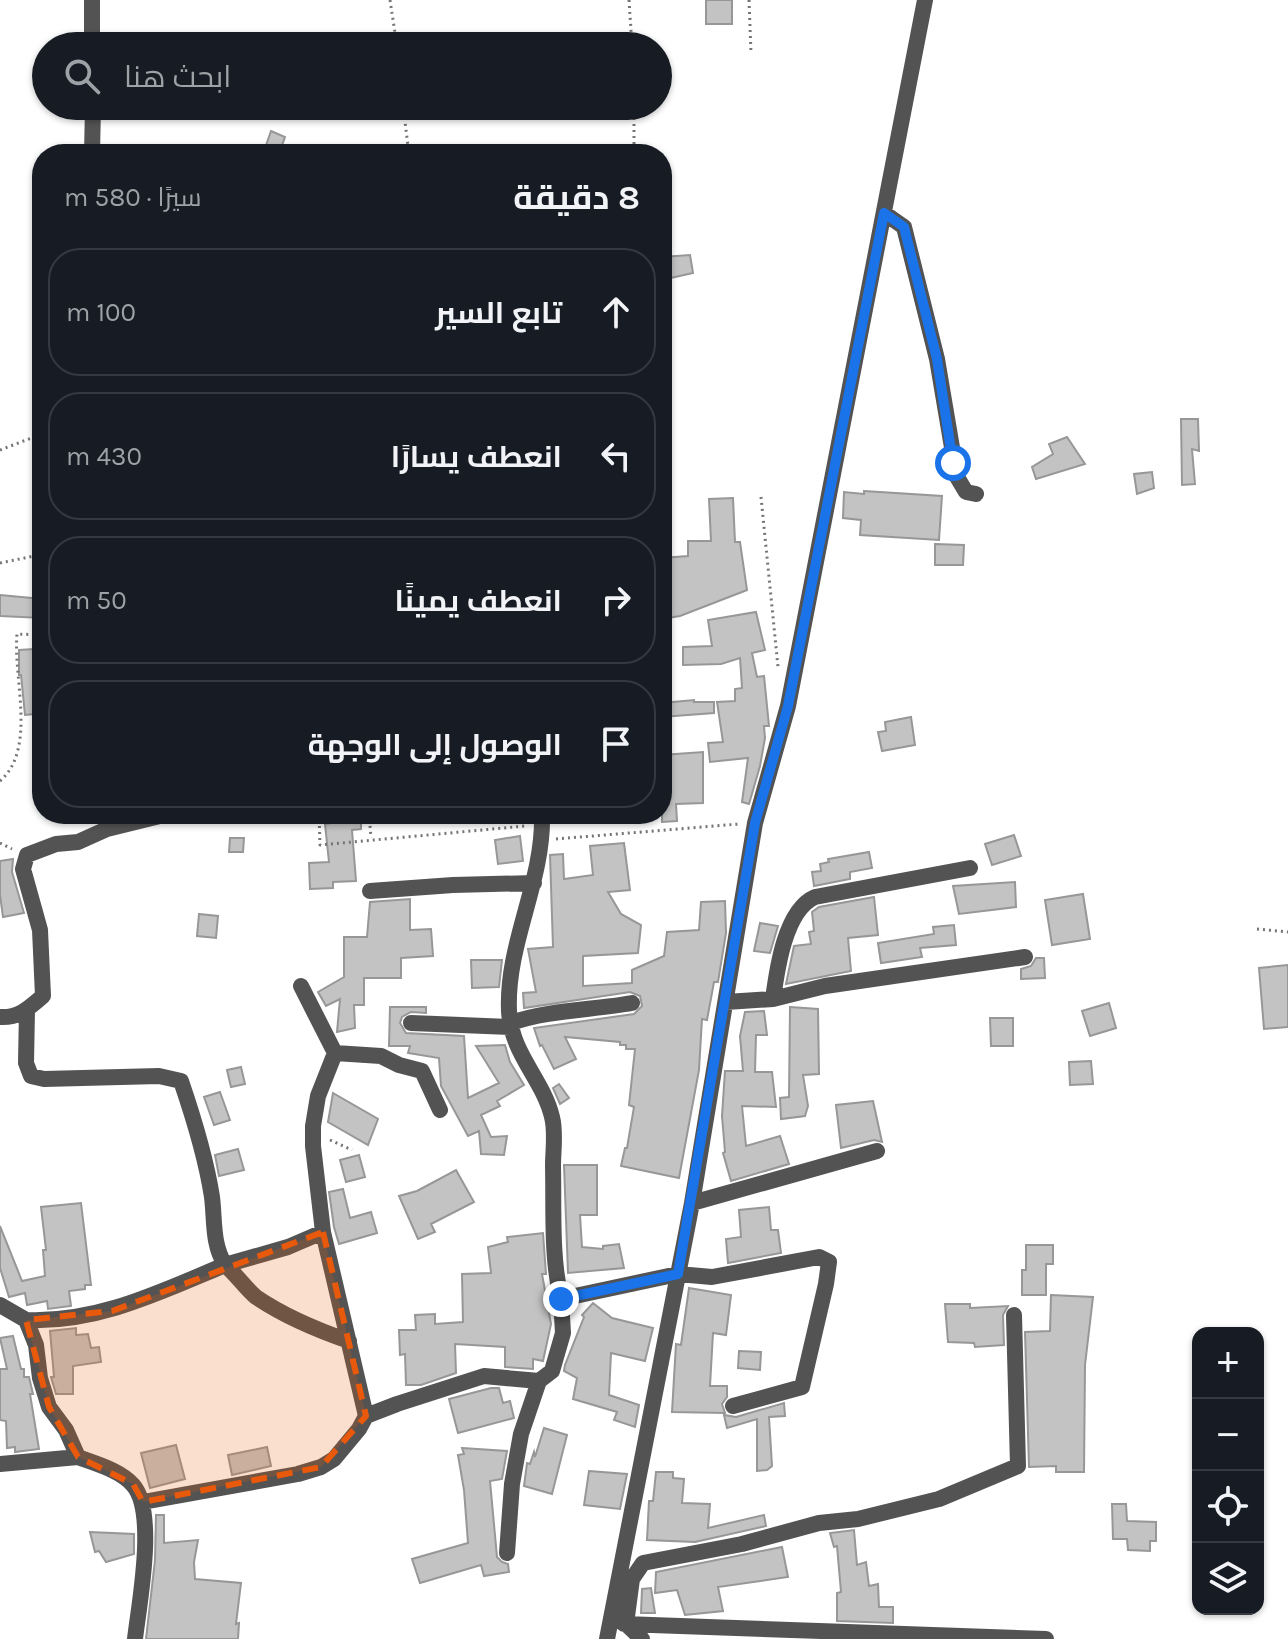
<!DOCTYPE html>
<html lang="ar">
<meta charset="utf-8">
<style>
body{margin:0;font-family:Karla,Cairo,sans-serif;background:#242831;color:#f1f3f6;direction:rtl}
.controls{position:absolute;right:24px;bottom:24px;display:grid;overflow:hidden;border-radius:16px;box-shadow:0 2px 6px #0004}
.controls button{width:72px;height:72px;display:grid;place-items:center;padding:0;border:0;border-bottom:2px solid #363941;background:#171b24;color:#f1f3f6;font:40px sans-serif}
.stop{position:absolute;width:24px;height:24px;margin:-18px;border:6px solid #1a73e8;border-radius:50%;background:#fff}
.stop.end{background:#1a73e8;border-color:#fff;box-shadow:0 2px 8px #0008}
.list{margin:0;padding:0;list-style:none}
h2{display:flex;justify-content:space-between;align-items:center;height:104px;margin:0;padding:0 32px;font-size:34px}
h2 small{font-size:26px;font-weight:400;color:#9ea1a6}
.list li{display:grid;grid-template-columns:52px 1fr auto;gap:24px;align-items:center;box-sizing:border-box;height:128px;margin:0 16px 16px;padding:0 16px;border:2px solid #363941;border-radius:32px}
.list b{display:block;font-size:30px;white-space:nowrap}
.list em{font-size:26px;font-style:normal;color:#9ea1a6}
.icon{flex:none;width:44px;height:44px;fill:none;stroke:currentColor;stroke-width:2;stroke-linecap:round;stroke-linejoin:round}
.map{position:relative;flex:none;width:1288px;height:1639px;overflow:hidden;direction:ltr}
.search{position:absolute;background:#171b24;box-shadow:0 2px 6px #0004;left:32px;top:32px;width:640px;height:88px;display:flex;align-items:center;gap:20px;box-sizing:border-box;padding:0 28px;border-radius:44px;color:#9ea1a6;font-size:30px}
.panel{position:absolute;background:#171b24;box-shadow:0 2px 6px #0004;left:32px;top:144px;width:640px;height:680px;border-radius:32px;direction:rtl}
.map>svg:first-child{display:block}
.building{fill:#c3c3c3;stroke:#979797;stroke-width:2}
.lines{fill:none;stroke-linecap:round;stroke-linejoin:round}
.path{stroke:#757575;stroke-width:3;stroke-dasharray:2 4;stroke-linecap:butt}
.service{stroke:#535353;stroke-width:9}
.minor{stroke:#535353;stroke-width:16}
.route{stroke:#1a73e8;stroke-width:10}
.marked{fill:#e8590c;fill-opacity:0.2;stroke:#e8590c;stroke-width:6;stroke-dasharray:16 10;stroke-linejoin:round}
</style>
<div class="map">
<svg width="1288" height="1639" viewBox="0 0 1288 1639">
<rect width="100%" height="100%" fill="#fff"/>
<path class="building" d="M706,0H732V24H706Z
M271,131L285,137L279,154H263Z
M690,255L693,273L662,280V257Z
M1181,419H1198L1199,451L1192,449L1195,484L1182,485Z
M1067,437L1085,464L1036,479L1032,467L1053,454L1049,444Z
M1152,472L1154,488L1137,494L1134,474Z
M864,491L942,496L939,540L860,535L861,520L843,518L844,492L864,494Z
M733,498L735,542H740L747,590L680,616L662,619V558L688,556V541H711L709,499Z
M935,544L964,545L963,565H935Z
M0,595L42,599V618L0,616Z
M756,612L765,650L752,653L757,677L764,676L769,726H764L765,738L760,766L749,804L742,802L748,758L710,762L708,743L723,742L717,702L735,701V689L742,688L740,658L721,664L683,665V647L712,646L708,620Z
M34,649L35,684H39L41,700H35V714L25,715L21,675H19V650Z
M694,700V702H714V713L662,717V703Z
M911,717L915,745L882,751L878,732L886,731L885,722Z
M703,752V803L676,804L677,821L662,822V755Z
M338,814H361V829L352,830L356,881L333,882V888L310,889L309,863L329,862L325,824L339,822Z
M1014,835L1021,856L992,865L985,844Z
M520,836L523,861L498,864L495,840Z
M230,838H244L243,852H229Z
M624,843L630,890L608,892L621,914L641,925L638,953L583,956V986L632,983V970L664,956L667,932L699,930L701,902L725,901L726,933L718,982H714L707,1020L702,1019L699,1070L679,1178L621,1166L625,1148H627L634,1107L629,1105L635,1049H626V1045H620V1042L565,1037L576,1059L554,1069L542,1045L540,1046L534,1028L634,1014L642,1006L640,996L630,992L524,1008L523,993L536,992L528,949L553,947L550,855L563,854L564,879L593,875L590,846Z
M869,852L872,868L850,872V879L814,886L812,872L821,871L820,864L829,862L828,859Z
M13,859L12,872L24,913L3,917L0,895V861Z
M1015,882L1016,907L959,914L953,886Z
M1083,894L1090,939L1052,945L1045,900Z
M874,897L878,935L848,938L851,971L786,984L794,946L811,944L809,932L814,931L812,912L819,907Z
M410,899V930L431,929L433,956L401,958V978H364V1005H354L355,1028L337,1032L340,999L326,1006L318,992L344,977V937H367L370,902Z
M199,914L218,916L216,938L197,936Z
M760,923L778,926L770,953L754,951Z
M954,925L956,945L920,948L922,957L881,963L878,943L934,934L933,927Z
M1036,958H1044L1045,978L1021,979V969L1031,966Z
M471,960H502L499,987L472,988Z
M1288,965V1027L1264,1029L1259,968Z
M1109,1003L1116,1028L1090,1036L1082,1011Z
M390,1007H426V1013L411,1012L402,1017L400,1023L406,1033L464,1036L468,1098L499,1083L476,1046L505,1045L510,1062L524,1085L497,1101L500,1106L481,1115L491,1137L507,1136L504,1155L481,1154L479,1131L468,1136L441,1086L439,1058L408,1053L410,1046H389Z
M790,1007L818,1009L819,1074L803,1075L808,1106L805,1116L781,1119L780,1098L789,1097Z
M764,1011L767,1035H756L755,1072H772L776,1107L742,1106L746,1146L780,1136L789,1164L731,1181L723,1153L725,1152L722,1116L725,1071H743L740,1036L745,1012Z
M990,1018H1013V1046H991Z
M1091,1061L1093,1084L1070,1085L1069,1062Z
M241,1067L245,1084L231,1087L227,1070Z
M559,1084L569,1098L560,1104L553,1088Z
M220,1092L230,1120L214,1125L204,1097Z
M333,1093L378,1119L368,1145L328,1122Z
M873,1101L882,1142L874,1140L841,1148L836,1105Z
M238,1149L244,1170L219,1176L215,1155Z
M359,1155L365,1177L346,1182L340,1160Z
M564,1165H597V1215H580L582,1247L603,1249V1246L619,1244L624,1268L568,1273Z
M456,1170L474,1202L431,1224L435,1232L418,1239L399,1196L417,1191Z
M343,1189L350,1218L371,1212L377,1233L339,1244L334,1227L329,1192Z
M81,1203L91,1285H85V1289L69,1291L71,1306L48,1309L47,1301L27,1305L25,1293L9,1297L0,1268V1226L22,1281L45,1276L43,1250H46L41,1207Z
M769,1207L771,1230H778L781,1253L728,1263L726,1239L741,1237L739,1210Z
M543,1233L546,1274H542L551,1324L543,1361L533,1359V1369L505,1367V1347L455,1344L456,1373L421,1385H406L405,1354L400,1355L399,1330H416L415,1315L435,1314V1324L463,1322L462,1274L491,1273L488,1247L508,1242L507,1237Z
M1026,1245H1053V1264H1046V1295H1022V1270H1026Z
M689,1288L731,1295L726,1335L713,1333L710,1386H727V1397L722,1404L725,1413L672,1412L676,1344L681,1345Z
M1051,1295L1093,1297L1085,1365L1084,1472H1056V1466L1029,1467L1025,1332L1050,1331Z
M593,1303L612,1318L653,1328L645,1361L611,1353L609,1395L639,1405L635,1427L614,1420L617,1412L573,1399L577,1378L564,1371L565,1365L584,1317L582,1315Z
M945,1304H970V1308L1008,1306L1003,1315L1004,1345L975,1347L974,1343L948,1342Z
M76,1328V1335L88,1334L91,1348L99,1347L101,1362L73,1366V1394H56L51,1377H54L50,1331Z
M13,1336L21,1369H24V1377H29L33,1394H30L39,1449L15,1452V1447L7,1448L6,1421L0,1420V1369H7L0,1338Z
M739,1351L761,1352L760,1370L738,1368Z
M491,1388H499L503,1403L510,1401L514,1418L458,1433L449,1399Z
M784,1403L785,1416L769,1417L772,1466L767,1470L757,1471V1419L727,1428L724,1415L736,1417Z
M544,1428L567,1435L552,1494L524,1486L527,1463L530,1464L534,1452L535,1457Z
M176,1445L185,1479L150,1488L141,1453Z
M267,1447L271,1466L232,1475L228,1455Z
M462,1448L507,1451L502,1479L490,1481L497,1557L502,1562L508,1564L509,1572L484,1576L481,1565L420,1583L412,1559L468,1543L464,1490L458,1455L464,1454Z
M589,1471L627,1474L620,1509L584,1505Z
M656,1472H673V1478L684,1479L682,1503L710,1504L708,1528L764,1515L766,1526L695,1542L647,1540L649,1501H653Z
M1112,1504H1126L1127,1521L1156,1522V1541H1150V1551L1128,1550L1127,1539H1113Z
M156,1515H164V1543L198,1540L194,1562L195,1579L241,1583L236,1624L239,1623L238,1639H146L155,1560Z
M854,1530L857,1565L866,1562L869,1586L878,1584L879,1607H893V1623L837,1621V1593L841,1592L837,1546L834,1547L830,1533Z
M90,1532L134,1534V1554L106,1562L99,1551L95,1552Z
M782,1547L788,1577L718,1587L723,1611L685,1615L677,1590L655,1593L656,1572Z
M651,1588L655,1613H641L642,1589Z"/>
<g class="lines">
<path class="path" d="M390,0L397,46
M629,0L632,46
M749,0L751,53
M403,106L409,154
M634,106V154
M0,450L42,434
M761,497L778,667
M0,563L34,556
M0,781C37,749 13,679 17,634L42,635
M319,814L320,845L525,826
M369,814L371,838
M556,839L739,824
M0,843L12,849
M1257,929L1288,932
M330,1140L352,1150"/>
<path class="service" d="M174,106L276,108"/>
<path class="minor" d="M92,0V46
M92,154L93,106
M884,213L904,227L937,359L957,477L966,492L976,494
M236,814H240
M542,814C544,882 506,943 509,1011C511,1054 543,1079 552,1117C556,1132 553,1150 553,1166C554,1210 551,1256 561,1299
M370,891L453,885L534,883
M301,986L335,1053
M773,999L825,986L1025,957
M726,1002L773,999C777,969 785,910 815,897L970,868
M27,1010L26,1063L31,1076L44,1079L159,1076L181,1081C194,1119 206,1158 212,1197C215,1222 212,1243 225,1265L288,1247L323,1232
M0,1017C19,1018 29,1008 43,996L40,930L23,869L27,855L56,844L78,842L107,829L168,814
M411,1023L512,1027
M511,1023C547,1010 593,1010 632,1003
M692,1203L877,1151
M0,1305L26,1320L36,1345L40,1378L49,1407L66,1430L78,1457C96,1464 120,1470 133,1485C157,1512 139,1604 135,1639
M26,1320C98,1323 160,1292 225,1265C236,1274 246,1289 256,1297C284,1316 317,1330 349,1341
M366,1416L323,1232L313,1146V1126L318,1096L335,1053L381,1056L399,1065L422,1071L440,1110
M0,1464L78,1457
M143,1502L298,1474L321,1467L334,1459L359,1429L366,1416L397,1404L484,1376L539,1381
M507,1553L512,1484L521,1434L539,1381L552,1371L563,1333L561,1299L678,1274L712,1277L819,1257L829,1262L826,1284L802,1387L733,1406
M624,1624L1046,1639
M607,1639L692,1203L755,823L788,706L925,0
M642,1639L626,1624L632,1579L643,1563L742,1544L819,1523L858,1519L939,1499L1018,1466L1014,1315"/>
</g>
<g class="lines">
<path class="route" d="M561,1299L678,1274L755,823L788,706L884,213L904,227L937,359L953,463"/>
</g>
<path class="marked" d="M323,1232L366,1416L321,1467L143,1502L133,1484L78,1457L49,1407L26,1320L112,1311Z"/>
</svg>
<div class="controls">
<button>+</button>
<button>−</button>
<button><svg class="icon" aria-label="locate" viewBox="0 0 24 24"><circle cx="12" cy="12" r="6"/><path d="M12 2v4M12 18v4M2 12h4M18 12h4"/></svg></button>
<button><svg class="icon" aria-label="layers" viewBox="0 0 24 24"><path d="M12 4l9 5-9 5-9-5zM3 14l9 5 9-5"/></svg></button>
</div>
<div class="stop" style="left:953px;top:463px"></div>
<div class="stop end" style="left:561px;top:1299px"></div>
<div class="search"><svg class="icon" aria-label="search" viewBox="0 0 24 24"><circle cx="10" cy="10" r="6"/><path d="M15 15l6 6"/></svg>ابحث هنا</div>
<section class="panel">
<h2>8 دقيقة<small>سيرًا · 580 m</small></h2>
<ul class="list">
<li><svg class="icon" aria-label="ahead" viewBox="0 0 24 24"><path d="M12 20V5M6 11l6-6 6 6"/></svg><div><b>تابع السير</b></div><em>100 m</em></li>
<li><svg class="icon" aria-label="left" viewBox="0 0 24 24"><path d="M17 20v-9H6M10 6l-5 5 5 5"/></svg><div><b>انعطف يسارًا</b></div><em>430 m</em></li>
<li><svg class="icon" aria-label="right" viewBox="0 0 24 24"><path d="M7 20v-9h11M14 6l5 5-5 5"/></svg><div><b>انعطف يمينًا</b></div><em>50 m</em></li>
<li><svg class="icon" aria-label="arrive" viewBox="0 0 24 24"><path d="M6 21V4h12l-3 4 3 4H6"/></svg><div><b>الوصول إلى الوجهة</b></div></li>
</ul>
</section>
</div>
